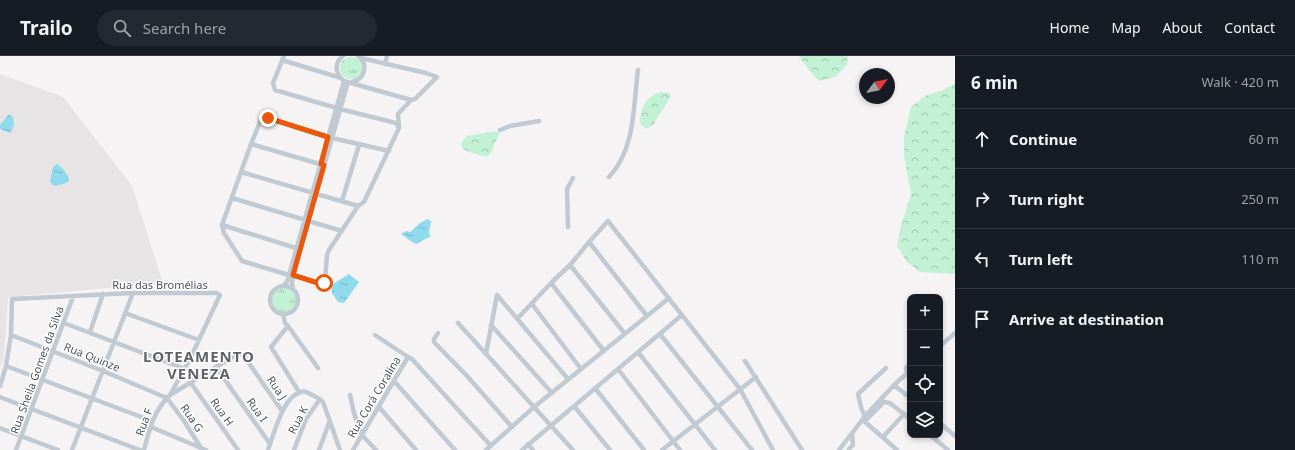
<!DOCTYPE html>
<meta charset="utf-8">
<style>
body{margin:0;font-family:"Noto Sans",sans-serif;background:#242831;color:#f1f3f6}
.controls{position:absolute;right:12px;bottom:12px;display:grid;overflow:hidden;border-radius:8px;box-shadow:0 2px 6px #0003}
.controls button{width:36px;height:36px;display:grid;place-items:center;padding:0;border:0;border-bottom:1px solid #363941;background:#171b24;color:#f1f3f6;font:20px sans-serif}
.compass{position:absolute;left:859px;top:12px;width:36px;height:36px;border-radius:50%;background:#171b24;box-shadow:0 2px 6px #0003;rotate:58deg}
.stop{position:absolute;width:12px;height:12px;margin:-9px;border:3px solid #ea580c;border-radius:50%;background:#fff}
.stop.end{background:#ea580c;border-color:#fff;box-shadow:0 1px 4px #0008}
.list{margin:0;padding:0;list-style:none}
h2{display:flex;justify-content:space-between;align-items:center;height:52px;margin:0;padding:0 16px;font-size:17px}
h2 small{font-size:13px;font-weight:400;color:#9ea1a6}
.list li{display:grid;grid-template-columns:26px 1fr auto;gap:12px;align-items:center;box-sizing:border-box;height:60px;padding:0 16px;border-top:1px solid #363941}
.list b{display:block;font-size:15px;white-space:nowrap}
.list em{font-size:13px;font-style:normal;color:#9ea1a6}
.icon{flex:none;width:22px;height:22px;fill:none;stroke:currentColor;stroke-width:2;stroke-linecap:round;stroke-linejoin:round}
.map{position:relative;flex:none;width:955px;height:394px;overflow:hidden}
header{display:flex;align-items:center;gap:24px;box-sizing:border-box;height:56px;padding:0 20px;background:#171b24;border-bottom:1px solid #363941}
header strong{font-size:19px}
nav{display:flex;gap:22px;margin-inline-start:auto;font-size:14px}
.search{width:280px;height:36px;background:#242831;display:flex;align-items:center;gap:10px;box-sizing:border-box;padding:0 14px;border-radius:22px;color:#9ea1a6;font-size:15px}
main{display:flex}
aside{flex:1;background:#171b24}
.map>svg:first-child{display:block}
.education{fill:#e6e4e5}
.grass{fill:url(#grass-tufts)}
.forest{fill:url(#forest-crowns)}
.water{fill:url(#water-ripples)}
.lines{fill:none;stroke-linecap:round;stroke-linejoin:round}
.minor{stroke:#c1cad2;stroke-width:4.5}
.route{stroke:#ea580c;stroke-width:5}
.labels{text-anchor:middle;stroke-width:3;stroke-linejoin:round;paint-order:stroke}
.street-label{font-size:11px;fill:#4a5661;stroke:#fff}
.district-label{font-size:15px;font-weight:bold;letter-spacing:1px;fill:#5f6368;stroke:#fff}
</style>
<header>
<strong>Trailo</strong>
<div class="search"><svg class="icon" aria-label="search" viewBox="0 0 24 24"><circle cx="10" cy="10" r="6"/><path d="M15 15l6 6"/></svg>Search here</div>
<nav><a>Home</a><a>Map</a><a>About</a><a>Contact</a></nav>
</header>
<main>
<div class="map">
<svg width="955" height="394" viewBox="0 0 955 394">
<defs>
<pattern id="grass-tufts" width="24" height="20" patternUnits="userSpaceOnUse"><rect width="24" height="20" fill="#c3f1d5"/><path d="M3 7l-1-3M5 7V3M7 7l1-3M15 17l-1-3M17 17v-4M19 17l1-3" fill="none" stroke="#a0c6b0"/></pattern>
<pattern id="forest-crowns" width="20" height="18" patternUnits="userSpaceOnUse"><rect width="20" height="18" fill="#c3f1d5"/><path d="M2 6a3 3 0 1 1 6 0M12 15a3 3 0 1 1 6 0" fill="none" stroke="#a0c6b0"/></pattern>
<pattern id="water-ripples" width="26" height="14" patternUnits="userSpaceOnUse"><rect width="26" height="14" fill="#90daee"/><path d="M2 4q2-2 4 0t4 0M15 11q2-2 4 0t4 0" fill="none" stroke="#78b4c4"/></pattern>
</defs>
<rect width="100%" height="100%" fill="#f5f3f3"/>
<path class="education" d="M0,18L63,41L132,130L163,227L8,241L4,302L0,312Z"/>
<path class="grass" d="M340 12a11 11 0 1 1 22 0a11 11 0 1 1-22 0Z
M272 244a12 12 0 1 1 24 0a12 12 0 1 1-24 0Z"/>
<path class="forest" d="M799,0H848L847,9L835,21L819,25L808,13Z
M955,28V218L920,216L906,205L897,190L900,173L911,138L904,100V81L911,51L925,40L941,35Z
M661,36L669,37L671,40L653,69L646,73L640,68C640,52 646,40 661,36Z
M497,75L500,77C498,81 496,85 494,89C490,100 489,103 476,98C471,96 466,95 462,92L461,87L467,80Z"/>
<path class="water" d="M9,58L13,61L14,68L11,77L0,73V69Z
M57,108C62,111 69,119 69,125C63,129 59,130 52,129L50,125L53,111Z
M427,163L431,165L429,177L431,181C427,181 421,186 416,188L412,186L401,178L406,175L410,176L420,167Z
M349,218L359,226L344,247L338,246L332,237L331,229Z"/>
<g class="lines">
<path class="minor" d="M284,0L273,27L275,34L340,53L396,67L399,72L364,146L358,150L329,194L327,199L325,225L321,228L293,219
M343,0C334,7 335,18 344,25L411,44
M361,2L426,17L437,21L415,43L411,44L398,58L399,71
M282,4L341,22
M385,8L387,0
M352,26C365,23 369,8 358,0
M500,74L510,70L539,65
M332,82L389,95
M251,88L323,109
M241,116L358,150
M609,121C636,92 633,50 638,14
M232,142L342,175
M342,145L359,89
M222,169L299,193
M568,171L567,133L573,122
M589,186L647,260L669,242
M570,209L625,278
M289,219L242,205L224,177L222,169L251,88L262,61L268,62L328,81
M551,227L604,295
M283,230L287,226L289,219L344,25
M270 244a14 14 0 1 1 28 0a14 14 0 1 1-28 0Z
M293,233L292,227L293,219L348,26
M497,239L568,323
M532,248L581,313
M125,257L199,284
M283,258L285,267L288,270L271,291L299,336
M517,263L551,227L570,209L589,186L608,165L740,333L773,394
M64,267L185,313
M458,267L534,351L486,394
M491,269L552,337
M288,270L318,312
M90,276L103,238
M438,277L434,283V286L468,321L512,371
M660,278L752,394
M11,279L103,315L167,342L184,365L201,392
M375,279L408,301
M940,290L955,277
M638,296L715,394
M486,298L497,239
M745,305L802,394
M910,307L906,312L907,317L910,320
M6,310L152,365
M216,311L270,388
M618,313L680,394
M394,325L455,394
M191,327L238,394
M894,329L910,342
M0,330L6,310L11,279L12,243L133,237H217L220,239L219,241L190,303L170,339
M595,332L644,394
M350,339L354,357L362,379L376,394
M0,341L140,394
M574,350L610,394
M379,351L416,394
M865,361L861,351L858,338L886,312
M864,365L897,394
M865,365L884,346L890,347L910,363
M940,367L955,380
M151,371L206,394
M0,372L58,394
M930,379L948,394
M883,381L904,358
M528,388L533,394
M849,393L853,389L852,378
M16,394L73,241
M72,394L133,237
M144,394C149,374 154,354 170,339L239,297L244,300L282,355
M268,394C274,378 283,340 301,336C305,334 309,337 312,339C316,341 320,342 323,346L340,394
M294,394L306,363L320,343
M319,394L329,367
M353,394L408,301L412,303L491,390
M522,394L682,259
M573,394L534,351L647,260
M662,394L756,321
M839,394L866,359L896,327L910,315"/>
</g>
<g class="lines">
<path class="route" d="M268,62L328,81L321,108L324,109L293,219L321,228L324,227"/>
</g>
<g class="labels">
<g class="street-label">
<text x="160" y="233">Rua das Bromélias</text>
<text transform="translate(92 301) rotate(22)" y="4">Rua Quinze</text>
<text transform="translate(37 314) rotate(-70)" y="4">Rua Sheila Gomes da Silva</text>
<text transform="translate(277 332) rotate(56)" y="4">Rua J</text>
<text transform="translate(374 341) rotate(-59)" y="4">Rua Corá Coralina</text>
<text transform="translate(257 354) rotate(55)" y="4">Rua I</text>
<text transform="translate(222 356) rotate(55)" y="4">Rua H</text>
<text transform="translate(192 362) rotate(56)" y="4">Rua G</text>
<text transform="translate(298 364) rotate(-63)" y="4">Rua K</text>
<text transform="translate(144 366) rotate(-69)" y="4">Rua F</text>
</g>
<g class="district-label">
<text x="199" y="306">LOTEAMENTO<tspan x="199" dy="17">VENEZA</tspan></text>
</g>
</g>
</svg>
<div class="controls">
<button>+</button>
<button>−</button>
<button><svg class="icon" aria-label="locate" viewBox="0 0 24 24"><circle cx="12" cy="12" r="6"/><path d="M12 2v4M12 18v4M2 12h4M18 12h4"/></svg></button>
<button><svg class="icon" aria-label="layers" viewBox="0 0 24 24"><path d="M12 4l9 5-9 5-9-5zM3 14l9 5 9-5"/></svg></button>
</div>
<svg class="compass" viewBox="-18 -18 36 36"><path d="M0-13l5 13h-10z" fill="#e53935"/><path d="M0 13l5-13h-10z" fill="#9ea1a6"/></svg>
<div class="stop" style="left:324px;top:227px"></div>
<div class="stop end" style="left:268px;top:62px"></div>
</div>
<aside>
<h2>6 min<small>Walk · 420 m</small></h2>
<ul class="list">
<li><svg class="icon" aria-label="ahead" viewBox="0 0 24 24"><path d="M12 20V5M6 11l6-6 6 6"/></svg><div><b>Continue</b></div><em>60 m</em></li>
<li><svg class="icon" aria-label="right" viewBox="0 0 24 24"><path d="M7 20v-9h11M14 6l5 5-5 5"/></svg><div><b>Turn right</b></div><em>250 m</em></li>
<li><svg class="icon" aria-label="left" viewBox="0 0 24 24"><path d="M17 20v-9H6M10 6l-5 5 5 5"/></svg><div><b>Turn left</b></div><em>110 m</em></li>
<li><svg class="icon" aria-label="arrive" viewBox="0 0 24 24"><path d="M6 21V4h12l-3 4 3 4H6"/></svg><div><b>Arrive at destination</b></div></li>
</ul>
</aside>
</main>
